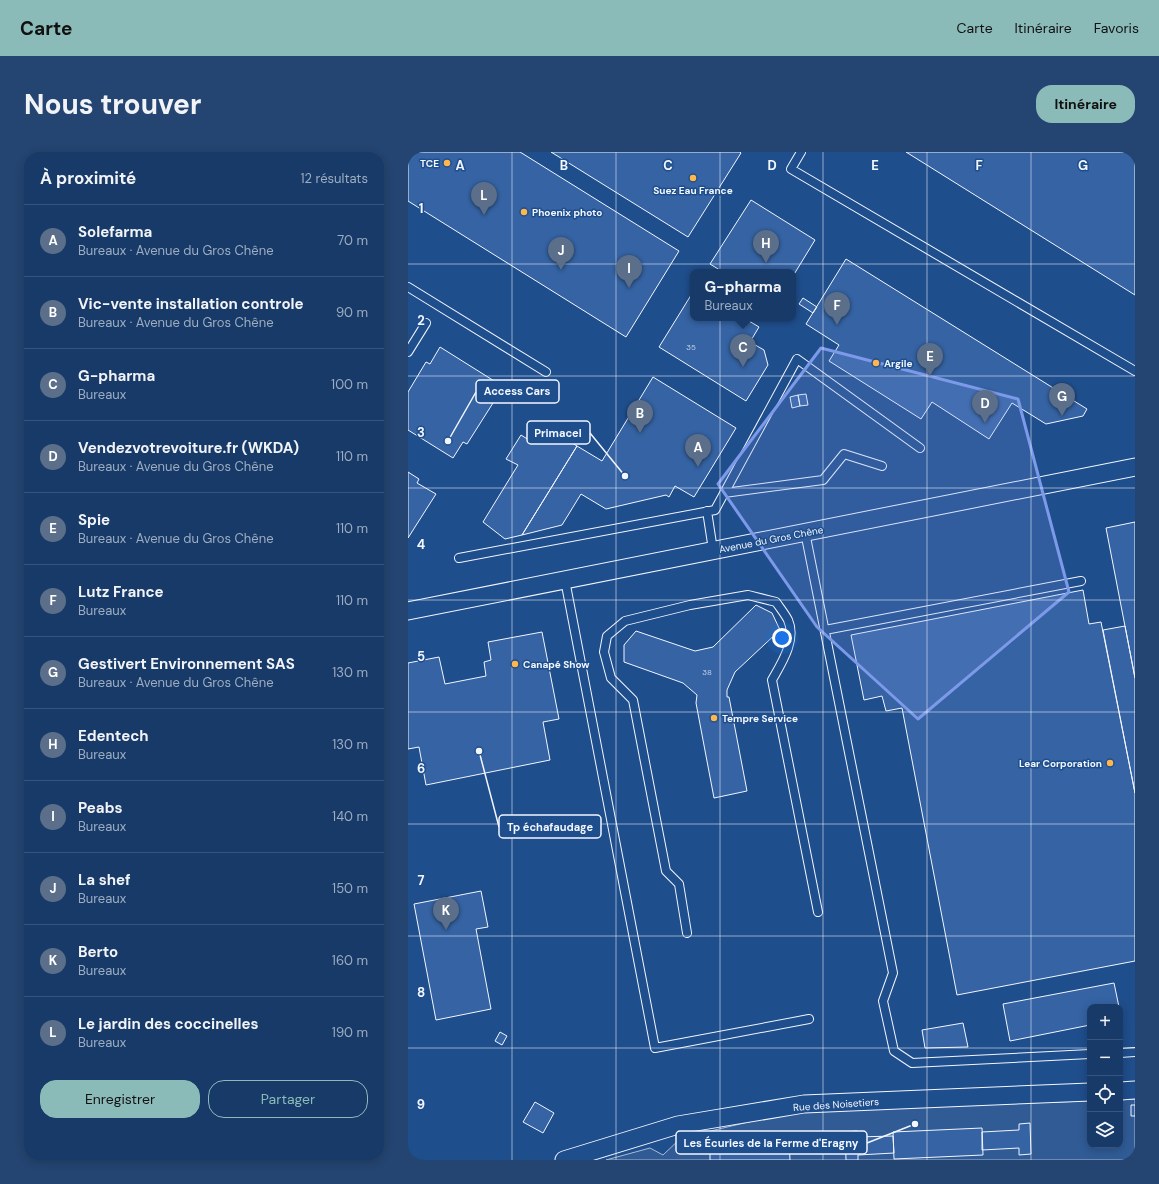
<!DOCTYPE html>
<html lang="fr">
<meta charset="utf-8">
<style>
body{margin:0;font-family:"DM Sans",sans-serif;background:#244571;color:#f1f3f6}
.controls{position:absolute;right:12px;bottom:12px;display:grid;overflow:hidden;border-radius:8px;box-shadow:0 2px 10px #0003}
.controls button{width:36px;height:36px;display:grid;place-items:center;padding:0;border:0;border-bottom:1px solid #36547d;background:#173a69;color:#f1f3f6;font:20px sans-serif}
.you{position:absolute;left:374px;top:486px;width:14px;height:14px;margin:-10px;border:3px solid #fff;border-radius:50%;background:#1a73e8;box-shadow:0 0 0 6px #1a73e833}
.badge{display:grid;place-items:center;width:26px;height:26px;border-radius:50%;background:#8bbbb9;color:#fff;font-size:13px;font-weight:700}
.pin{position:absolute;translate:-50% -33px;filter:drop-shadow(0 1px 2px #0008)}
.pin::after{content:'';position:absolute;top:21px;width:14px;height:12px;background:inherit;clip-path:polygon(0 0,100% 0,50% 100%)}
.popup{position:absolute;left:282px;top:117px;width:106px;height:52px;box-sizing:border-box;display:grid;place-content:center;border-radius:8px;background:#173a69;filter:drop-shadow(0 1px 3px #0005);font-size:13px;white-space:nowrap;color:#9eadc0}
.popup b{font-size:15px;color:#f1f3f6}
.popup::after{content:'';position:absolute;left:50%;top:100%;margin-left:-8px;border:8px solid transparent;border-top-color:#173a69}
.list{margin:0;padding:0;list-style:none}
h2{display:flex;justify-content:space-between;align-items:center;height:52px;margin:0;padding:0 16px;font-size:17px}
h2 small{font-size:13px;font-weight:400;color:#9eadc0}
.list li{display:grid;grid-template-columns:26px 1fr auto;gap:12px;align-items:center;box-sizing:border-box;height:72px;padding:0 16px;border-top:1px solid #36547d}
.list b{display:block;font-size:15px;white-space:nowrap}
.list p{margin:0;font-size:13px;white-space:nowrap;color:#9eadc0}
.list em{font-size:13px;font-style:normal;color:#9eadc0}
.actions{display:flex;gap:8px;padding:12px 16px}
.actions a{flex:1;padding:9px 0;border:1px solid #8bbbb9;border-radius:16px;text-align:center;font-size:14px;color:#8bbbb9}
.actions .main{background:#8bbbb9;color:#111}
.icon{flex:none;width:22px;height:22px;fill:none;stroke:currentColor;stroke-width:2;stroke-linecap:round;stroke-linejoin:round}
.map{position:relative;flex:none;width:727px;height:1008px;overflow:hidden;border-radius:16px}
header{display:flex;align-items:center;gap:24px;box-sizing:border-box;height:56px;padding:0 20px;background:#8bbbb9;color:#111}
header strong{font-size:19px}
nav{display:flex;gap:22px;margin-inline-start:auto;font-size:14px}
.intro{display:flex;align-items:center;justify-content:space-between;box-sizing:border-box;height:96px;padding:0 24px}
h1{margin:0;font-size:28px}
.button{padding:10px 18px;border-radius:16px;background:#8bbbb9;color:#111;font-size:14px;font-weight:700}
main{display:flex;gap:24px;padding:0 24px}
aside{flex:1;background:#173a69;border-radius:16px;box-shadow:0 2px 10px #0003}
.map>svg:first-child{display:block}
.built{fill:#305b95;stroke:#a8bbd7}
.building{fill:#3563a3;stroke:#f2f6ff}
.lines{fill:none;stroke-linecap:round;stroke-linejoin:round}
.service-casing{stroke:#f2f6ff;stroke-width:10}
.minor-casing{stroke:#f2f6ff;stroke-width:19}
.service{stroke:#1f4e8c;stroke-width:8}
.minor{stroke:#1f4e8c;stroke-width:17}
.marked{fill:#7d9aea;fill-opacity:0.2;stroke:#7d9aea;stroke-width:3;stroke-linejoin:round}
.grid{fill:none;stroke:#f2f6ff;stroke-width:1;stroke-opacity:0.55}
.poi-dot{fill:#ffb74d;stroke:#1f4e8c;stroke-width:1.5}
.labels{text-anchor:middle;stroke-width:3;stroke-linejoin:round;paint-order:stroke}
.number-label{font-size:8px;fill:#c3d1e8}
.poi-label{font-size:10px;font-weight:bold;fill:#f2f6ff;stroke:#1f4e8c;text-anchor:start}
.street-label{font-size:10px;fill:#f2f6ff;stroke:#1f4e8c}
.grid-label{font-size:13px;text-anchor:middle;font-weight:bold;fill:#f2f6ff;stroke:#1f4e8c;stroke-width:3;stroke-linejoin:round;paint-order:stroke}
.leader{fill:none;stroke:#f2f6ff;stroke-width:1.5}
.callout-dot{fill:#f2f6ff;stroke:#1f4e8c;stroke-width:1.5}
.callout{fill:#1f4e8c;stroke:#f2f6ff;stroke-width:1.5}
.callout-label{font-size:11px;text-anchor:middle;font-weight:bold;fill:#f2f6ff}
</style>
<header>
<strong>Carte</strong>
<nav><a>Carte</a><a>Itinéraire</a><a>Favoris</a></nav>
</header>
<div class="intro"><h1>Nous trouver</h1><a class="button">Itinéraire</a></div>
<main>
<aside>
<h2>À proximité<small>12 résultats</small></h2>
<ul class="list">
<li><span class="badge" style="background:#5c6f8a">A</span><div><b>Solefarma</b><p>Bureaux · Avenue du Gros Chêne</p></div><em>70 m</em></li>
<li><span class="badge" style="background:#5c6f8a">B</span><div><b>Vic-vente installation controle</b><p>Bureaux · Avenue du Gros Chêne</p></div><em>90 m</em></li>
<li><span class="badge" style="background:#5c6f8a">C</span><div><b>G-pharma</b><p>Bureaux</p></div><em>100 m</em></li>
<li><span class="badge" style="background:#5c6f8a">D</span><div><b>Vendezvotrevoiture.fr (WKDA)</b><p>Bureaux · Avenue du Gros Chêne</p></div><em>110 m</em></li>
<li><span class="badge" style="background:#5c6f8a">E</span><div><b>Spie</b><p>Bureaux · Avenue du Gros Chêne</p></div><em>110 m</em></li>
<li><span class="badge" style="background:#5c6f8a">F</span><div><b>Lutz France</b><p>Bureaux</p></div><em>110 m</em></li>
<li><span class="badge" style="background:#5c6f8a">G</span><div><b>Gestivert Environnement SAS</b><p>Bureaux · Avenue du Gros Chêne</p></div><em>130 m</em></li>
<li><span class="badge" style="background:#5c6f8a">H</span><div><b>Edentech</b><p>Bureaux</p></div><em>130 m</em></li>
<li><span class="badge" style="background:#5c6f8a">I</span><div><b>Peabs</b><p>Bureaux</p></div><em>140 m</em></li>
<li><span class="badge" style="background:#5c6f8a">J</span><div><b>La shef</b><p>Bureaux</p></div><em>150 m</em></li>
<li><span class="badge" style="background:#5c6f8a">K</span><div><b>Berto</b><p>Bureaux</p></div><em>160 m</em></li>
<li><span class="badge" style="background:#5c6f8a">L</span><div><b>Le jardin des coccinelles</b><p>Bureaux</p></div><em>190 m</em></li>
</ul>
<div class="actions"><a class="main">Enregistrer</a><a>Partager</a></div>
</aside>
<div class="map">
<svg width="727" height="1008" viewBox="0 0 727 1008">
<rect width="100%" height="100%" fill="#1f4e8c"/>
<path class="built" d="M727,947V1008H198L242,996L255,1003L273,986L391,958L682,949V993H712V948Z"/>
<path class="building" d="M0,0H112L271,99L218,185L0,49Z
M143,0H332L333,1L280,85Z
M498,0H727V143Z
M343,48L407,88L385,124V120H315L302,112Z
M438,107L679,257L675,264L638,272L604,251L581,287L524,250L513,267L421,209L431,193L398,172Z
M285,140V166H336L351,175L342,190L356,198L360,213L338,249L251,195Z
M395,146L409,155L405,161L391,152Z
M32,195L91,232L81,249L85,251L59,292L55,290L45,306L0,278V240L18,210L22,212Z
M245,225L328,276L286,345L267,334L261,345L258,343L198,357L173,342L154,373L114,383L169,294L194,309Z
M398,242L400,253L392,254L390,243Z
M390,243L392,254L384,256L382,245Z
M134,272L169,294L114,383L97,387L75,370L110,313L98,307L113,283L124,290Z
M0,320L11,327L9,331L28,342L0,386Z
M727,370V526L698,376Z
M675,438L681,472L693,470L727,641V809L549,843L494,556L478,559L474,544L456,548L443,483Z
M348,453L364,461L372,478L327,520L319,538V545H321L339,639L306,646L288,551L289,543L275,531L216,510V493L228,479L287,499L305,495Z
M717,474L727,526V641L695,478Z
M134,480L151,567L135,570L142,608L18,633L11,595L0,597V511L31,505L37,532L78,524L76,510L83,508L80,490Z
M73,739L80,775L68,777L83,857L28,868L6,752Z
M706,831L711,855H682V873L602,889L595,852Z
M555,871L560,895L517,896L514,878Z
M92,880L99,884L94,893L87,889Z
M127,950L146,961L135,981L115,970Z
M723,953H727V964H723Z
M622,971L623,1002L611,1003V996L574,998V980L611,978V972Z
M574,976L575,1003L486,1007L485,980Z
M449,979V985L485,984L486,1001L450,1003V1008H438L437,980Z
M381,989L382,1008H302V992Z"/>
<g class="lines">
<defs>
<path id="service" d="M393,0L383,17L727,219
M0,135L138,220
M0,200L18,171
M316,341L415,328L436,302L474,314
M299,359L305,398
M397,380L485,821L475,849L486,899L504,911L682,902
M51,406L307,358L389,207L512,296
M157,428L247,896L401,867
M417,478L673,429
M279,781L271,732L258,719L225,548L203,526L196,500L199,484L217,469L282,453L340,443L368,450C372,456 377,462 380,468C389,488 373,512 364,528L410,760
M712,901L727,900"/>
<path id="minor" d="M0,459L727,315
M712,939L727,938
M156,1008L270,973L396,952L682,940"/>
</defs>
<use href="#service" class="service-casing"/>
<use href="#minor" class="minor-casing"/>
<use href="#service" class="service"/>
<use href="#minor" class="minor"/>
</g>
<path class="marked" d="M413,196L610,247L661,440L510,567L409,475L310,332Z"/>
<path class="grid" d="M104,0V1008M208,0V1008M312,0V1008M415,0V1008M519,0V1008M623,0V1008M0,112H727M0,224H727M0,336H727M0,448H727M0,560H727M0,672H727M0,784H727M0,896H682M712,896H727"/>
<g class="poi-dot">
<circle cx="39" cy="11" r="4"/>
<circle cx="285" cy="26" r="4"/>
<circle cx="116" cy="60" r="4"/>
<circle cx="468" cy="211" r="4"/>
<circle cx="107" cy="512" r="4"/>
<circle cx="306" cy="566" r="4"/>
<circle cx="702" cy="611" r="4"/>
</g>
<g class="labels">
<g class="number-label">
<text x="283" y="198">35</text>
<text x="299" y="523">38</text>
</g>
<g class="poi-label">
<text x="31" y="15" text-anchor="end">TCE</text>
<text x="285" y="42" text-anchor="middle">Suez Eau France</text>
<text x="124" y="64">Phoenix photo</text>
<text x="476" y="215">Argile</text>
<text x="115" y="516">Canapé Show</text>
<text x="314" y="570">Tempre Service</text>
<text x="694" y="615" text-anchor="end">Lear Corporation</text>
</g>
<g class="street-label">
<text transform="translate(363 387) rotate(-11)" y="4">Avenue du Gros Chêne</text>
<text transform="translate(428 952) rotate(-4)" y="4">Rue des Noisetiers</text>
</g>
</g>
<g class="grid-label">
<text x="52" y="18">A</text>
<text x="156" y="18">B</text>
<text x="260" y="18">C</text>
<text x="364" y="18">D</text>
<text x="467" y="18">E</text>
<text x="571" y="18">F</text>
<text x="675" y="18">G</text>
<text x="13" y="61">1</text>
<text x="13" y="173">2</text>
<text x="13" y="285">3</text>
<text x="13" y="397">4</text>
<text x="13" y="509">5</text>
<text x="13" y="621">6</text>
<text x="13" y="733">7</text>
<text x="13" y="845">8</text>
<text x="13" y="957">9</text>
</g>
<path class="leader" d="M40 289L68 240M217 324L182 281M71 599L91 675M507 972L459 991"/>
<g class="callout-dot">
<circle cx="40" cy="289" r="4"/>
<circle cx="217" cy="324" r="4"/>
<circle cx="71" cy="599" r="4"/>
<circle cx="507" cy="972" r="4"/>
</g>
<g class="callout">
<rect x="68" y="228" width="83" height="23" rx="4"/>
<rect x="119" y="269" width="63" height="23" rx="4"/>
<rect x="91" y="663" width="102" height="23" rx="4"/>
<rect x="268" y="979" width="191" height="23" rx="4"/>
</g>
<g class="callout-label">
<text x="109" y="243">Access Cars</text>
<text x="150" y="285">Primacel</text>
<text x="142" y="679">Tp échafaudage</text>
<text x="363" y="995">Les Écuries de la Ferme d'Eragny</text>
</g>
</svg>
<div class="controls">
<button>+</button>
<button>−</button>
<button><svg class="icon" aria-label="locate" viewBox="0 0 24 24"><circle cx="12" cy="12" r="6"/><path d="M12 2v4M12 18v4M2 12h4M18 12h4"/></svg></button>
<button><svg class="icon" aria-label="layers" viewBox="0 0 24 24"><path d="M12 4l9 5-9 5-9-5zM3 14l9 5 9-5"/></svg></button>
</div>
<div class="you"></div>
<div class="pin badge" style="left:290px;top:315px;background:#5c6f8a">A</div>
<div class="pin badge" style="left:232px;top:281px;background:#5c6f8a">B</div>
<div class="pin badge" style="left:335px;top:215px;background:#5c6f8a">C</div>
<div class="popup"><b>G-pharma</b>Bureaux</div>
<div class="pin badge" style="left:577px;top:271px;background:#5c6f8a">D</div>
<div class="pin badge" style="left:522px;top:224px;background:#5c6f8a">E</div>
<div class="pin badge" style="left:429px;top:173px;background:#5c6f8a">F</div>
<div class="pin badge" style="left:654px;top:264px;background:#5c6f8a">G</div>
<div class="pin badge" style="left:358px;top:111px;background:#5c6f8a">H</div>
<div class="pin badge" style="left:221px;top:136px;background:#5c6f8a">I</div>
<div class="pin badge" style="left:153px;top:118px;background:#5c6f8a">J</div>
<div class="pin badge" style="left:38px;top:778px;background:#5c6f8a">K</div>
<div class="pin badge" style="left:76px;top:63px;background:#5c6f8a">L</div>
</div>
</main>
